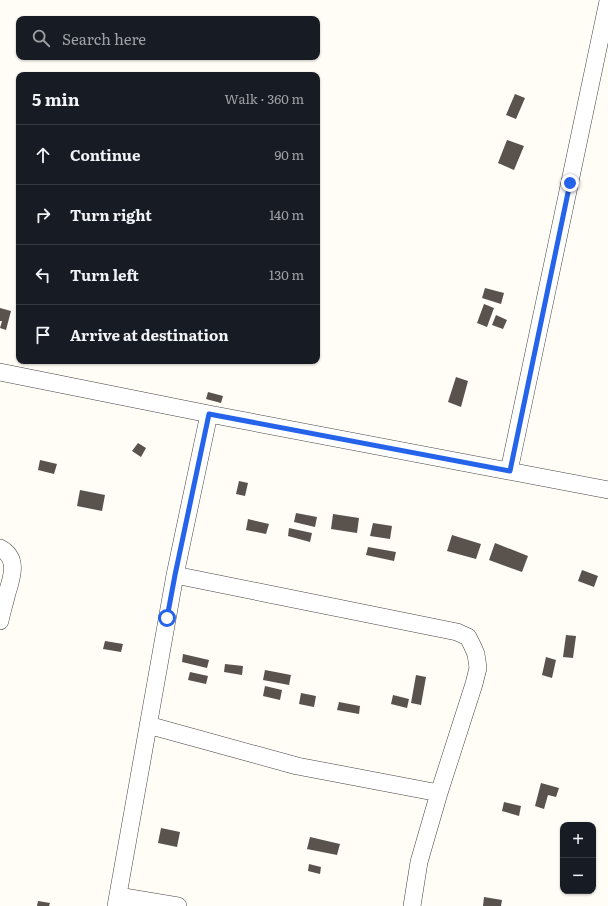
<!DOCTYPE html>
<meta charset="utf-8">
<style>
body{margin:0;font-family:Literata,serif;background:#20242c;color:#f1f3f6}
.controls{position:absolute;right:12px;bottom:12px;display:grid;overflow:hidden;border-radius:8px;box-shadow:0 1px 3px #0004}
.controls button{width:36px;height:36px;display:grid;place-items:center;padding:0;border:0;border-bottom:1px solid #363941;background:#171b24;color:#f1f3f6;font:20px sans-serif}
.stop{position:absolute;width:12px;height:12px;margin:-9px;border:3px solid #2563eb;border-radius:50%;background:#fff}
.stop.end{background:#2563eb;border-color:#fff;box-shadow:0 1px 4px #0008}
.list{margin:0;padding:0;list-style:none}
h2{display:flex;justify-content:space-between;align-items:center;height:52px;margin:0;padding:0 16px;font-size:17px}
h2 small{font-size:13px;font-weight:400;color:#9ea1a6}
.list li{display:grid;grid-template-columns:26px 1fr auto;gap:12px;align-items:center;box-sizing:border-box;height:60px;padding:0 16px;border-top:1px solid #363941}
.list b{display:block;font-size:15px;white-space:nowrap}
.list em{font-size:13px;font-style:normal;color:#9ea1a6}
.icon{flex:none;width:22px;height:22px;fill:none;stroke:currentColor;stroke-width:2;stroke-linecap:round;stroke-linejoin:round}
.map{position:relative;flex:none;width:608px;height:906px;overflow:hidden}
.search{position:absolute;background:#171b24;box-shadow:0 1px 3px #0004;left:16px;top:16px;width:304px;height:44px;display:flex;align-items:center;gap:10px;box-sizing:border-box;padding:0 14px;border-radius:8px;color:#9ea1a6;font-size:15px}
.panel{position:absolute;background:#171b24;box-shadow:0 1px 3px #0004;left:16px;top:72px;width:304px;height:292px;border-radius:8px}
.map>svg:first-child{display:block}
.building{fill:#5a524d}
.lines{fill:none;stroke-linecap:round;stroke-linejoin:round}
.minor-casing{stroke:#444;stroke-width:18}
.minor{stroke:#fff;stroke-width:17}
.route{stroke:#2563eb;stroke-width:5}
</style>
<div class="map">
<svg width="608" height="906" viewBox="0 0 608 906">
<rect width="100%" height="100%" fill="#fffdf5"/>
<path class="building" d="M515,94L525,98L516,119L506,115Z
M507,140L524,146L514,170L498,163Z
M485,288L504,293L501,304L482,298Z
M484,304L494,308L487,327L477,323Z
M0,308L11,311L6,330L0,328L2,321H0Z
M496,315L507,320L503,329L492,325Z
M456,377L468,381L461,407L448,402Z
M208,392L223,396L221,403L206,399Z
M138,443L146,448L141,457L132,451Z
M40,460L57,464L54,474L38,470Z
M239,481L248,483L245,496L236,494Z
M80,490L105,495L102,511L77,506Z
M296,513L317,517L315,527L294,522Z
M333,514L359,518L357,533L331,529Z
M248,519L269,524L266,534L246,530Z
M373,523L392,526L390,539L370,536Z
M289,528L312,533L310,542L288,536Z
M452,535L481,544L476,559L447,551Z
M495,543L528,556L522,572L489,560Z
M368,547L396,552L394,561L366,555Z
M582,570L598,576L594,587L578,581Z
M566,635L576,636L573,658L563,657Z
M105,641L123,644L121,652L103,649Z
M183,654L209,660L207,668L182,662Z
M546,657L556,660L552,678L542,675Z
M225,664L243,666L242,675L224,672Z
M265,670L291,675L289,685L263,680Z
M190,672L208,676L206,684L188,680Z
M416,675L426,677L421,705L411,703Z
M265,686L282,690L280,700L263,696Z
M301,693L316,696L314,707L299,704Z
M393,695L409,699L407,708L391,704Z
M339,702L360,706L359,714L337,710Z
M541,783L559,788L556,797L548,795L544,809L535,806Z
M504,802L521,806L519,816L502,811Z
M161,828L180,832L177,847L158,843Z
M310,837L340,844L337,855L307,849Z
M309,864L321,867L320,874L308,871Z
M484,897L502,900L501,906H483Z
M38,901L50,903L49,906H37Z"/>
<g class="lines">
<defs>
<path id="minor" d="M0,372L209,414L608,490
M509,471L608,1
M0,548C19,558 12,577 7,593C5,602 2,611 0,621
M175,575L457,632L468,637L472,645L476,654L478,668L474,684L439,793L419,862L412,906
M148,725L297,766L439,793
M118,896L178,906
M116,906L175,575L209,414"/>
</defs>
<use href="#minor" class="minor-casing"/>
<use href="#minor" class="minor"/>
</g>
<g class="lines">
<path class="route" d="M167,618L175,575L209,414L510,471L570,183"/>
</g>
</svg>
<div class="controls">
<button>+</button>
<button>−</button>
</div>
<div class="stop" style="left:167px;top:618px"></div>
<div class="stop end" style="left:570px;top:183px"></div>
<div class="search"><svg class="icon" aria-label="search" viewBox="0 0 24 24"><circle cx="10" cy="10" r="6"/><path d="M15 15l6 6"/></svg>Search here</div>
<section class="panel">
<h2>5 min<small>Walk · 360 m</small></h2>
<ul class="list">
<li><svg class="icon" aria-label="ahead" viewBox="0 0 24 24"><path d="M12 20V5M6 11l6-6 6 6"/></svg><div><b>Continue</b></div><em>90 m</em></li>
<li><svg class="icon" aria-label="right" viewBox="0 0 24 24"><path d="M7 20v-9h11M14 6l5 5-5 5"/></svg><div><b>Turn right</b></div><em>140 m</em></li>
<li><svg class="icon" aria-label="left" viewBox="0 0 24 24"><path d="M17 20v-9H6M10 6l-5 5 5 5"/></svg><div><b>Turn left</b></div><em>130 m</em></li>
<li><svg class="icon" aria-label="arrive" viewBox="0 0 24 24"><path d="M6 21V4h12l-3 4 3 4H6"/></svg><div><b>Arrive at destination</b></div></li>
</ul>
</section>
</div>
